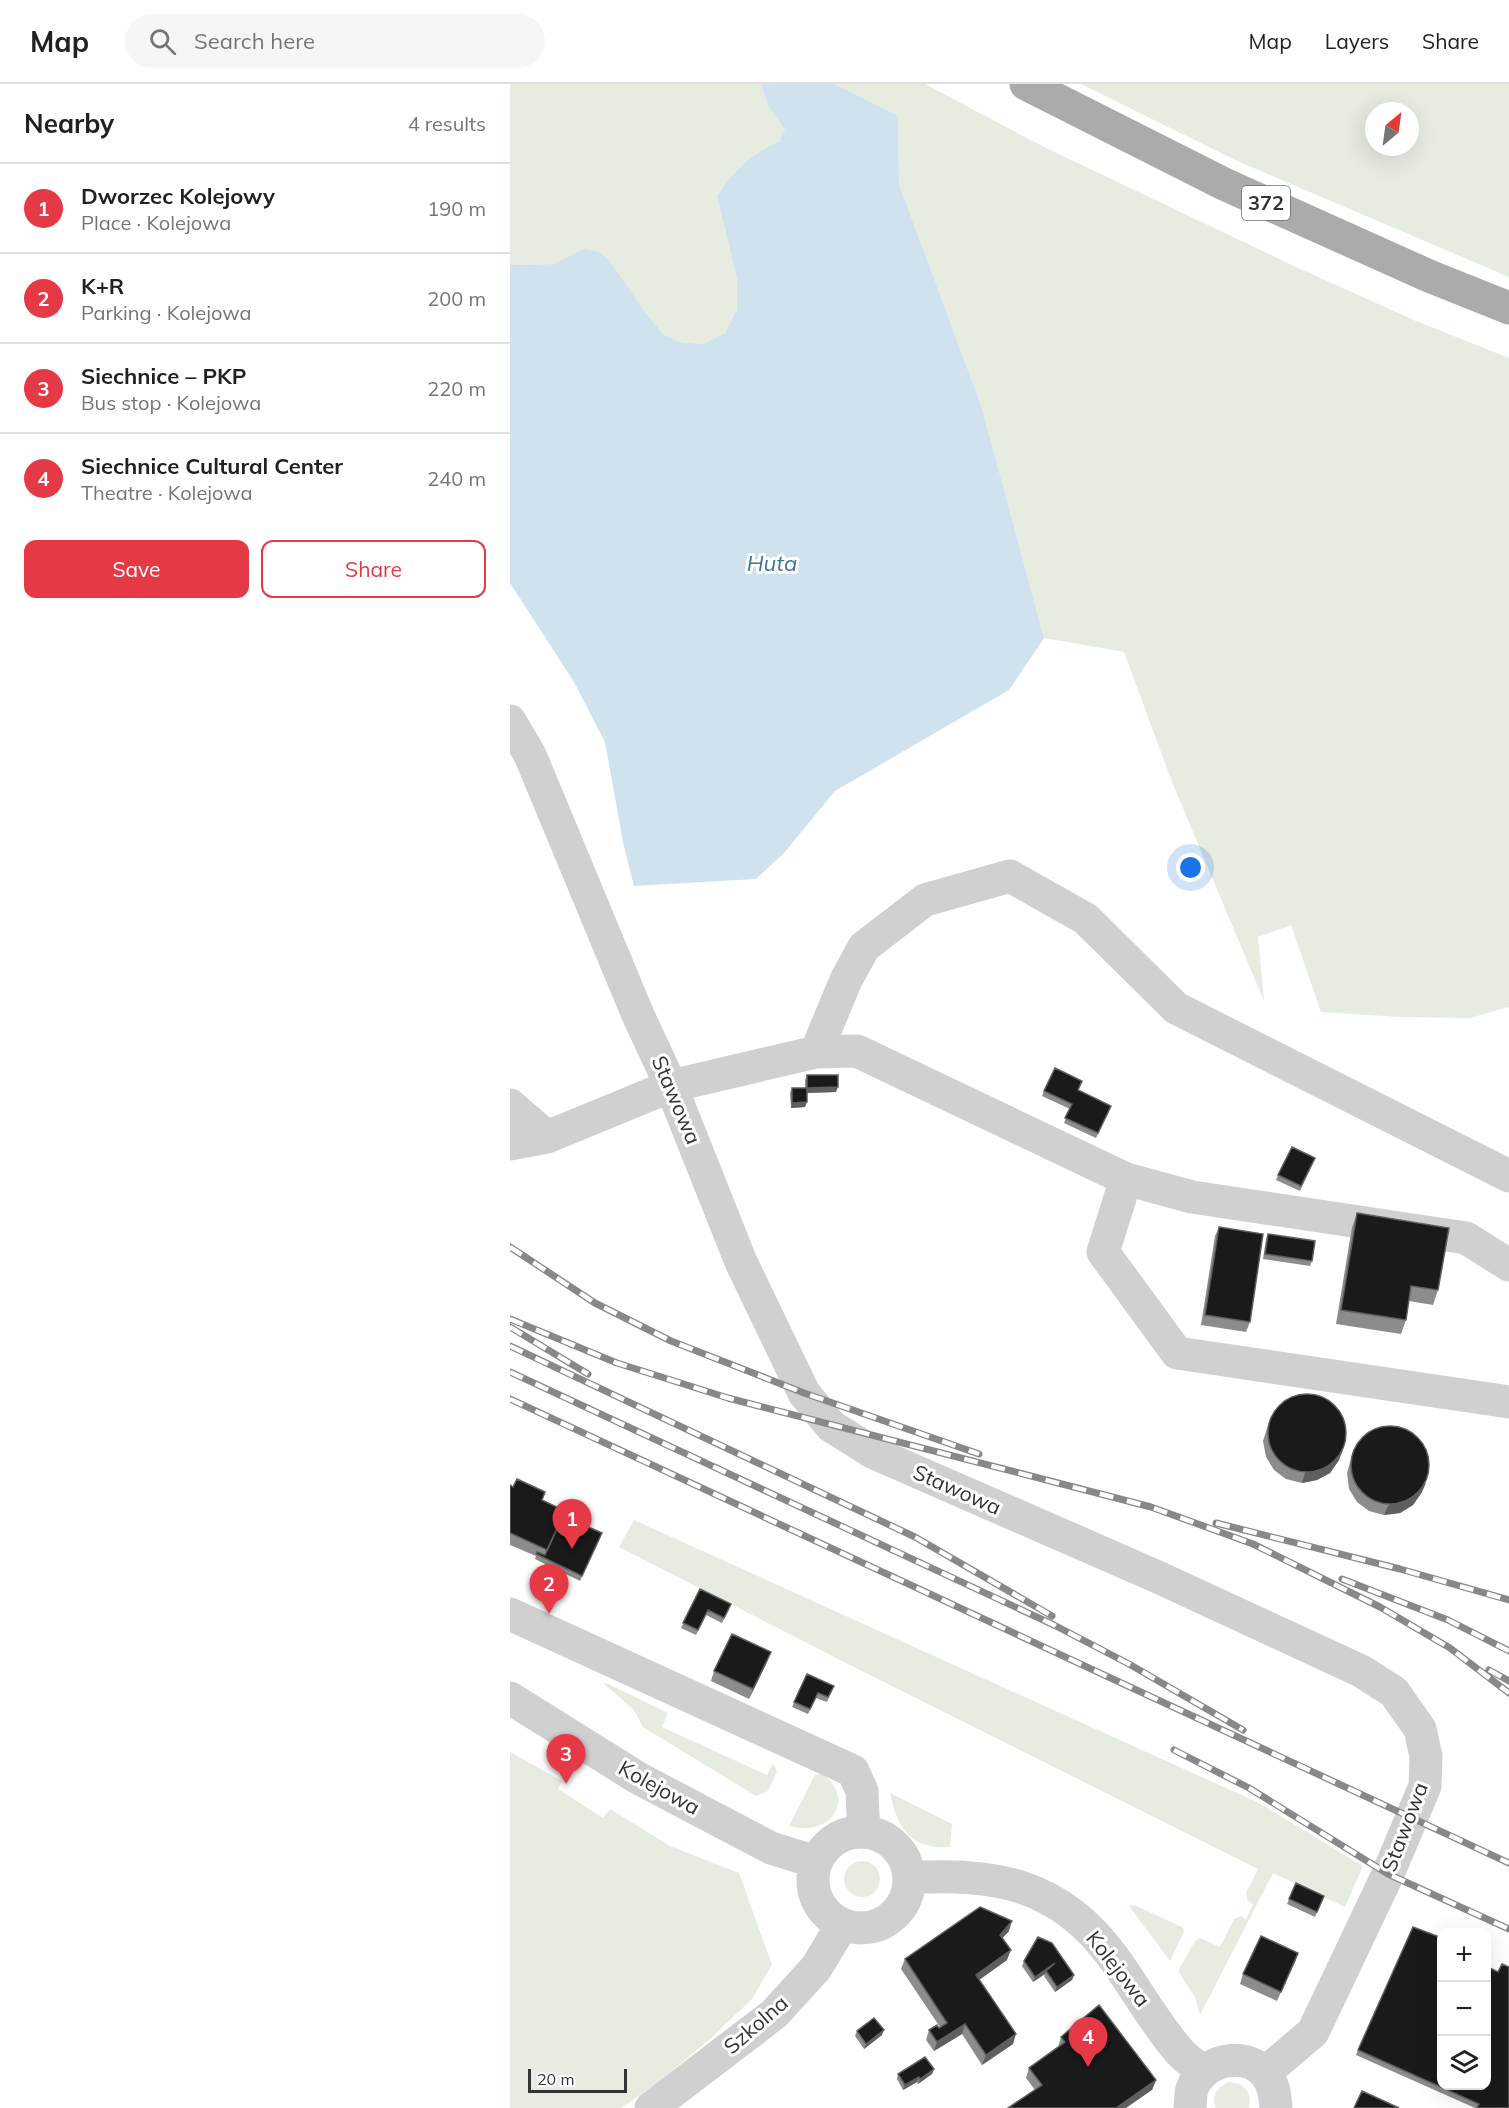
<!DOCTYPE html>
<meta charset="utf-8">
<style>
body{margin:0;font-family:Mulish,sans-serif;background:#f6f6f6;color:#202124}
.controls{position:absolute;right:18px;bottom:18px;display:grid;overflow:hidden;border-radius:12px;box-shadow:0 6px 24px #0002}
.controls button{width:54px;height:54px;display:grid;place-items:center;padding:0;border:0;border-bottom:2px solid #e0e0e0;background:#fff;color:#202124;font:30px sans-serif}
.compass{position:absolute;left:855px;top:18px;width:54px;height:54px;border-radius:50%;background:#fff;box-shadow:0 6px 24px #0002;rotate:29deg}
.scale{position:absolute;left:18px;bottom:15px;width:99px;box-sizing:border-box;padding-left:6px;border:3px solid #333;border-top:0;font-size:16px;line-height:21px;white-space:nowrap;color:#333;-webkit-text-stroke:4px #fff;paint-order:stroke}
.you{position:absolute;left:681px;top:784px;width:21px;height:21px;margin:-15px;border:4px solid #fff;border-radius:50%;background:#1a73e8;box-shadow:0 0 0 9px #1a73e833}
.badge{display:grid;place-items:center;width:39px;height:39px;border-radius:50%;background:#e63946;color:#fff;font-size:20px;font-weight:700}
.pin{position:absolute;translate:-50% -50px;filter:drop-shadow(0 2px 3px #0008)}
.pin::after{content:'';position:absolute;top:32px;width:21px;height:18px;background:inherit;clip-path:polygon(0 0,100% 0,50% 100%)}
.list{margin:0;padding:0;list-style:none}
h2{display:flex;justify-content:space-between;align-items:center;height:78px;margin:0;padding:0 24px;font-size:26px}
h2 small{font-size:20px;font-weight:400;color:#757577}
.list li{display:grid;grid-template-columns:39px 1fr auto;gap:18px;align-items:center;box-sizing:border-box;height:90px;padding:0 24px;border-top:2px solid #e0e0e0}
.list b{display:block;font-size:22px;white-space:nowrap}
.list p{margin:0;font-size:20px;white-space:nowrap;color:#757577}
.list em{font-size:20px;font-style:normal;color:#757577}
.actions{display:flex;gap:12px;padding:18px 24px}
.actions a{flex:1;padding:14px 0;border:2px solid #e63946;border-radius:12px;text-align:center;font-size:21px;color:#e63946}
.actions .main{background:#e63946;color:#fff}
.icon{flex:none;width:33px;height:33px;fill:none;stroke:currentColor;stroke-width:2;stroke-linecap:round;stroke-linejoin:round}
.map{position:relative;flex:none;width:999px;height:2024px;overflow:hidden}
header{display:flex;align-items:center;gap:36px;box-sizing:border-box;height:84px;padding:0 30px;background:#fff;border-bottom:2px solid #e0e0e0}
header strong{font-size:28px}
nav{display:flex;gap:33px;margin-inline-start:auto;font-size:21px}
.search{width:420px;height:54px;background:#f6f6f6;display:flex;align-items:center;gap:15px;box-sizing:border-box;padding:0 21px;border-radius:33px;color:#757577;font-size:22px}
main{display:flex}
aside{flex:1;background:#fff}
.map>svg:first-child{display:block}
.green{fill:#e6ecdf;fill-rule:evenodd}
.water{fill:#cfe2ee}
.lines{fill:none;stroke-linecap:round;stroke-linejoin:round}
.minor{stroke:#d0d0d0;stroke-width:33}
.major{stroke:#ababab;stroke-width:33}
.rail-casing{stroke:#888;stroke-width:7}
.rail{stroke:#fff;stroke-width:4.5;stroke-dasharray:14;stroke-linecap:butt}
.wall{fill:#8c8c8c}
.shaded-wall{fill:#5f5f5f}
.building{fill:#1a1a1a;stroke:#5f5f5f;stroke-width:1.5}
.labels{text-anchor:middle;stroke-width:6;stroke-linejoin:round;paint-order:stroke}
.shield{fill:#fff;stroke:#707070;stroke-width:1.5}
.shield-label{font-size:20px;font-weight:bold;fill:#333}
.street-label{font-size:21px;fill:#333;stroke:#fff}
.water-label{font-size:22px;font-style:italic;fill:#3f7597;stroke:#fff}
</style>
<header>
<strong>Map</strong>
<div class="search"><svg class="icon" aria-label="search" viewBox="0 0 24 24"><circle cx="10" cy="10" r="6"/><path d="M15 15l6 6"/></svg>Search here</div>
<nav><a>Map</a><a>Layers</a><a>Share</a></nav>
</header>
<main>
<aside>
<h2>Nearby<small>4 results</small></h2>
<ul class="list">
<li><span class="badge">1</span><div><b>Dworzec Kolejowy</b><p>Place · Kolejowa</p></div><em>190 m</em></li>
<li><span class="badge">2</span><div><b>K+R</b><p>Parking · Kolejowa</p></div><em>200 m</em></li>
<li><span class="badge">3</span><div><b>Siechnice – PKP</b><p>Bus stop · Kolejowa</p></div><em>220 m</em></li>
<li><span class="badge">4</span><div><b>Siechnice Cultural Center</b><p>Theatre · Kolejowa</p></div><em>240 m</em></li>
</ul>
<div class="actions"><a class="main">Save</a><a>Share</a></div>
</aside>
<div class="map">
<svg width="999" height="2024" viewBox="0 0 999 2024">
<rect width="100%" height="100%" fill="#fff"/>
<path class="green" d="M0,0H251L258,22L275,46L269,58C241,69 223,87 207,112L227,195V225L215,249L193,260L170,258L153,250L130,221L72,165L44,180L0,181Z
M325,0H415L534,63L786,183L906,237L999,274V923L960,934L890,933L811,928L781,841L748,853L754,917L662,698L614,568L534,554L472,324L389,100L388,32Z
M571,0H999V193L725,76ZM864,27H900V63H864Z
M124,1436L749,1719L853,1782L835,1823L763,1789L690,1931L685,1913L668,1887L685,1857L690,1854L710,1863L724,1835L731,1832L736,1835L743,1820L738,1817L736,1809L748,1785L338,1580L109,1463Z
M96,1599L158,1629L152,1643L257,1691L263,1679L267,1687L258,1707L246,1712L133,1643L123,1625L94,1600Z
M0,1668L52,1697L48,1705L93,1734L100,1725L160,1762L229,1789L262,1881L242,1915L200,1955L146,2000L111,2024H0Z
M312,1690C347,1714 321,1754 279,1742L305,1691Z
M380,1709L442,1740L440,1763C401,1766 387,1744 380,1709Z
M334 1795a18 18 0 1 1 36 0a18 18 0 1 1-36 0Z
M624,1821L672,1843L674,1847L660,1877L619,1822Z
M719,1998C735,1999 742,2008 739,2024H706C700,2011 708,2003 719,1998Z"/>
<path class="water" d="M251,0H325L388,32L389,100L472,324L534,554L499,606L325,707L274,769L246,795L124,802L113,758L95,658L64,598L0,499V181L44,180L72,165L89,168L99,176L130,221L153,250L170,258L193,260L215,249L227,225V195L207,112C224,86 241,69 269,58L275,46L258,22Z"/>
<g class="lines">
<path class="minor" d="M0,637L20,671L128,931L161,1002L231,1178L294,1309L321,1342L364,1369L650,1494L851,1587L884,1608L910,1645L916,1672L915,1702L878,1790L803,1948L755,1989
M306,968L336,896L354,863L415,816L500,792L576,835L666,924L999,1092
M0,1021L37,1053
M0,1060L37,1053L161,1002L306,968L347,967L616,1095L682,1113L956,1154L999,1181
M616,1095L593,1168L667,1269L999,1318
M0,1530L343,1687L352,1707L353,1732L355,1748
M0,1614L128,1694L202,1733L261,1764L306,1778
M303 1796a48 48 0 1 1 96 0a48 48 0 1 1-96 0Z
M399,1794C484,1788 550,1800 603,1873C625,1903 644,1938 669,1967C676,1975 685,1981 693,1988
M141,2024L264,1930L306,1884L332,1841
M680,2024C681,2018 680,2011 682,2005C692,1976 734,1966 755,1989C764,2000 765,2011 766,2024"/>
<path class="major" d="M516,0L714,100L919,192L999,224"/>
<defs>
<path id="rail" d="M0,1163L85,1219L161,1257L294,1309L469,1370
M0,1235L107,1279L218,1314L641,1423L743,1460L870,1523L940,1564L999,1609
M0,1243L78,1290
M0,1262L405,1453L542,1532
M0,1288L544,1541L619,1580L733,1646
M0,1315L999,1779
M706,1439L890,1485L999,1516
M832,1495L938,1536L999,1567
M979,1586L999,1597
M664,1666L739,1704L878,1790L999,1845"/>
</defs>
<use href="#rail" class="rail-casing"/>
<use href="#rail" class="rail"/>
</g>
<path class="wall" d="M297,991L326,1008L297,1009L295,1023L281,1024L280,1009L282,1004H295V996Z
M568,1006L599,1027L586,1054L554,1039L560,1025L532,1012L534,1007Z
M803,1079L790,1107L766,1096L768,1091Z
M847,1129L928,1206L923,1221L899,1217L896,1236L891,1250L826,1240L842,1143Z
M709,1143L740,1238L736,1248L691,1241L705,1152Z
M758,1150L802,1177L800,1182L753,1175L756,1155Z
M761,1332L829,1376L820,1389L807,1396L792,1399L776,1395L764,1386L756,1373L753,1357Z
M844,1364L912,1408L903,1421L890,1429L874,1431L859,1427L847,1418L839,1405L837,1389Z
M0,1401L32,1416L53,1432L92,1449L70,1497L25,1475L26,1472L0,1461Z
M190,1505L219,1525L212,1539L196,1531L186,1551L171,1544Z
M257,1578L239,1615L201,1597L204,1587Z
M297,1590L322,1607L317,1618L306,1614L298,1630L282,1623Z
M786,1799L814,1812L805,1833L777,1820Z
M499,1847L492,1854L497,1876L469,1896L503,1960L472,1981L452,1950L424,1967L416,1956L419,1946L430,1943L391,1885L395,1875Z
M788,1869L767,1917L730,1900L733,1890Z
M514,1877L564,1891L562,1896L545,1908L534,1892L535,1890L523,1898L512,1882Z
M347,1947L372,1951L354,1965L345,1952Z
M551,1953L646,1996L642,2006H525L516,1994L519,1984L548,1963Z
M848,1966L999,2024H965L846,1971Z
M424,1985L422,1990L408,2000L407,1998L393,2006L387,1995L388,1990Z"/>
<path class="shaded-wall" d="M328,1003L326,1008L295,1009L297,1004Z
M297,1018L295,1023L281,1024L282,1019Z
M833,1366L829,1376L820,1389L807,1396L792,1399L795,1389Z
M916,1399L912,1408L903,1421L890,1429L874,1431L878,1422Z
M261,1568L257,1578L239,1615L243,1605Z
M502,1837L499,1847L486,1861L490,1851Z
M501,1866L497,1876L462,1901L466,1891Z
M788,1869L785,1878L767,1917L771,1908Z
M545,1879L536,1887L535,1890L523,1898L525,1893Z
M564,1891L562,1896L545,1908L547,1903Z
M455,1940L452,1950L424,1967L427,1958Z
M374,1946L372,1951L354,1965L356,1960Z
M506,1950L503,1960L472,1981L476,1971Z
M424,1985L422,1990L408,2000L410,1995Z
M409,1993L407,1998L393,2006L395,2001Z
M646,1996L642,2006L616,2024H606Z"/>
<path class="building" d="M545,984L572,997L568,1006L601,1022L588,1049L555,1034L562,1020L534,1007Z
M297,991H328V1003L297,1004Z
M282,1004H297V1018L282,1019Z
M782,1063L805,1074L791,1102L768,1091Z
M847,1129L939,1144L928,1206L901,1202L896,1236L831,1226Z
M709,1143L753,1150L740,1238L695,1231Z
M758,1150L805,1157L802,1177L755,1170Z
M758 1349a39 39 0 1 1 78 0a39 39 0 1 1-78 0Z
M841 1381a39 39 0 1 1 78 0a39 39 0 1 1-78 0Z
M7,1395L35,1408L32,1416L55,1427L37,1466L0,1449V1401L3,1403Z
M53,1432L92,1449L72,1492L26,1470L27,1468L35,1471Z
M190,1505L221,1520L214,1534L198,1526L188,1546L173,1539Z
M222,1550L261,1568L243,1605L204,1587Z
M297,1590L324,1602L318,1613L308,1609L300,1625L284,1618Z
M786,1799L814,1812L807,1828L779,1815Z
M470,1823L502,1837L490,1851L501,1866L466,1891L506,1950L476,1971L455,1940L427,1958L419,1946L427,1941L429,1944L437,1939L395,1875Z
M903,1843L932,1854V2001H976V1882L988,1888L992,1880L999,1883V2024H967L969,2020L848,1966Z
M751,1852L788,1869L771,1908L733,1890Z
M528,1853L542,1859L564,1891L547,1903L536,1887L545,1879L525,1893L514,1877Z
M589,1921L646,1996L606,2024H498L532,2001L519,1984L555,1958L551,1953Z
M364,1934L374,1946L356,1960L347,1947Z
M415,1973L424,1985L410,1995L409,1993L395,2001L388,1990Z
M852,2007L889,2024H844Z"/>
<g class="labels">
<rect class="shield" x="732" y="102" width="48" height="34" rx="4.5"/>
<g class="shield-label">
<text x="756" y="126">372</text>
</g>
<g class="street-label">
<text transform="translate(166 1016) rotate(67)" y="7">Stawowa</text>
<text transform="translate(447 1406) rotate(24)" y="7">Stawowa</text>
<text transform="translate(149 1704) rotate(29)" y="7">Kolejowa</text>
<text transform="translate(895 1743) rotate(-69)" y="7">Stawowa</text>
<text transform="translate(608 1885) rotate(52)" y="7">Kolejowa</text>
<text transform="translate(246 1941) rotate(-41)" y="7">Szkolna</text>
</g>
<g class="water-label">
<text x="262" y="487">Huta</text>
</g>
</g>
</svg>
<div class="controls">
<button>+</button>
<button>−</button>
<button><svg class="icon" aria-label="layers" viewBox="0 0 24 24"><path d="M12 4l9 5-9 5-9-5zM3 14l9 5 9-5"/></svg></button>
</div>
<svg class="compass" viewBox="-18 -18 36 36"><path d="M0-13l5 13h-10z" fill="#e53935"/><path d="M0 13l5-13h-10z" fill="#757577"/></svg>
<div class="scale">20 m</div>
<div class="you"></div>
<div class="pin badge" style="left:62px;top:1465px">1</div>
<div class="pin badge" style="left:39px;top:1530px">2</div>
<div class="pin badge" style="left:56px;top:1700px">3</div>
<div class="pin badge" style="left:578px;top:1983px">4</div>
</div>
</main>
